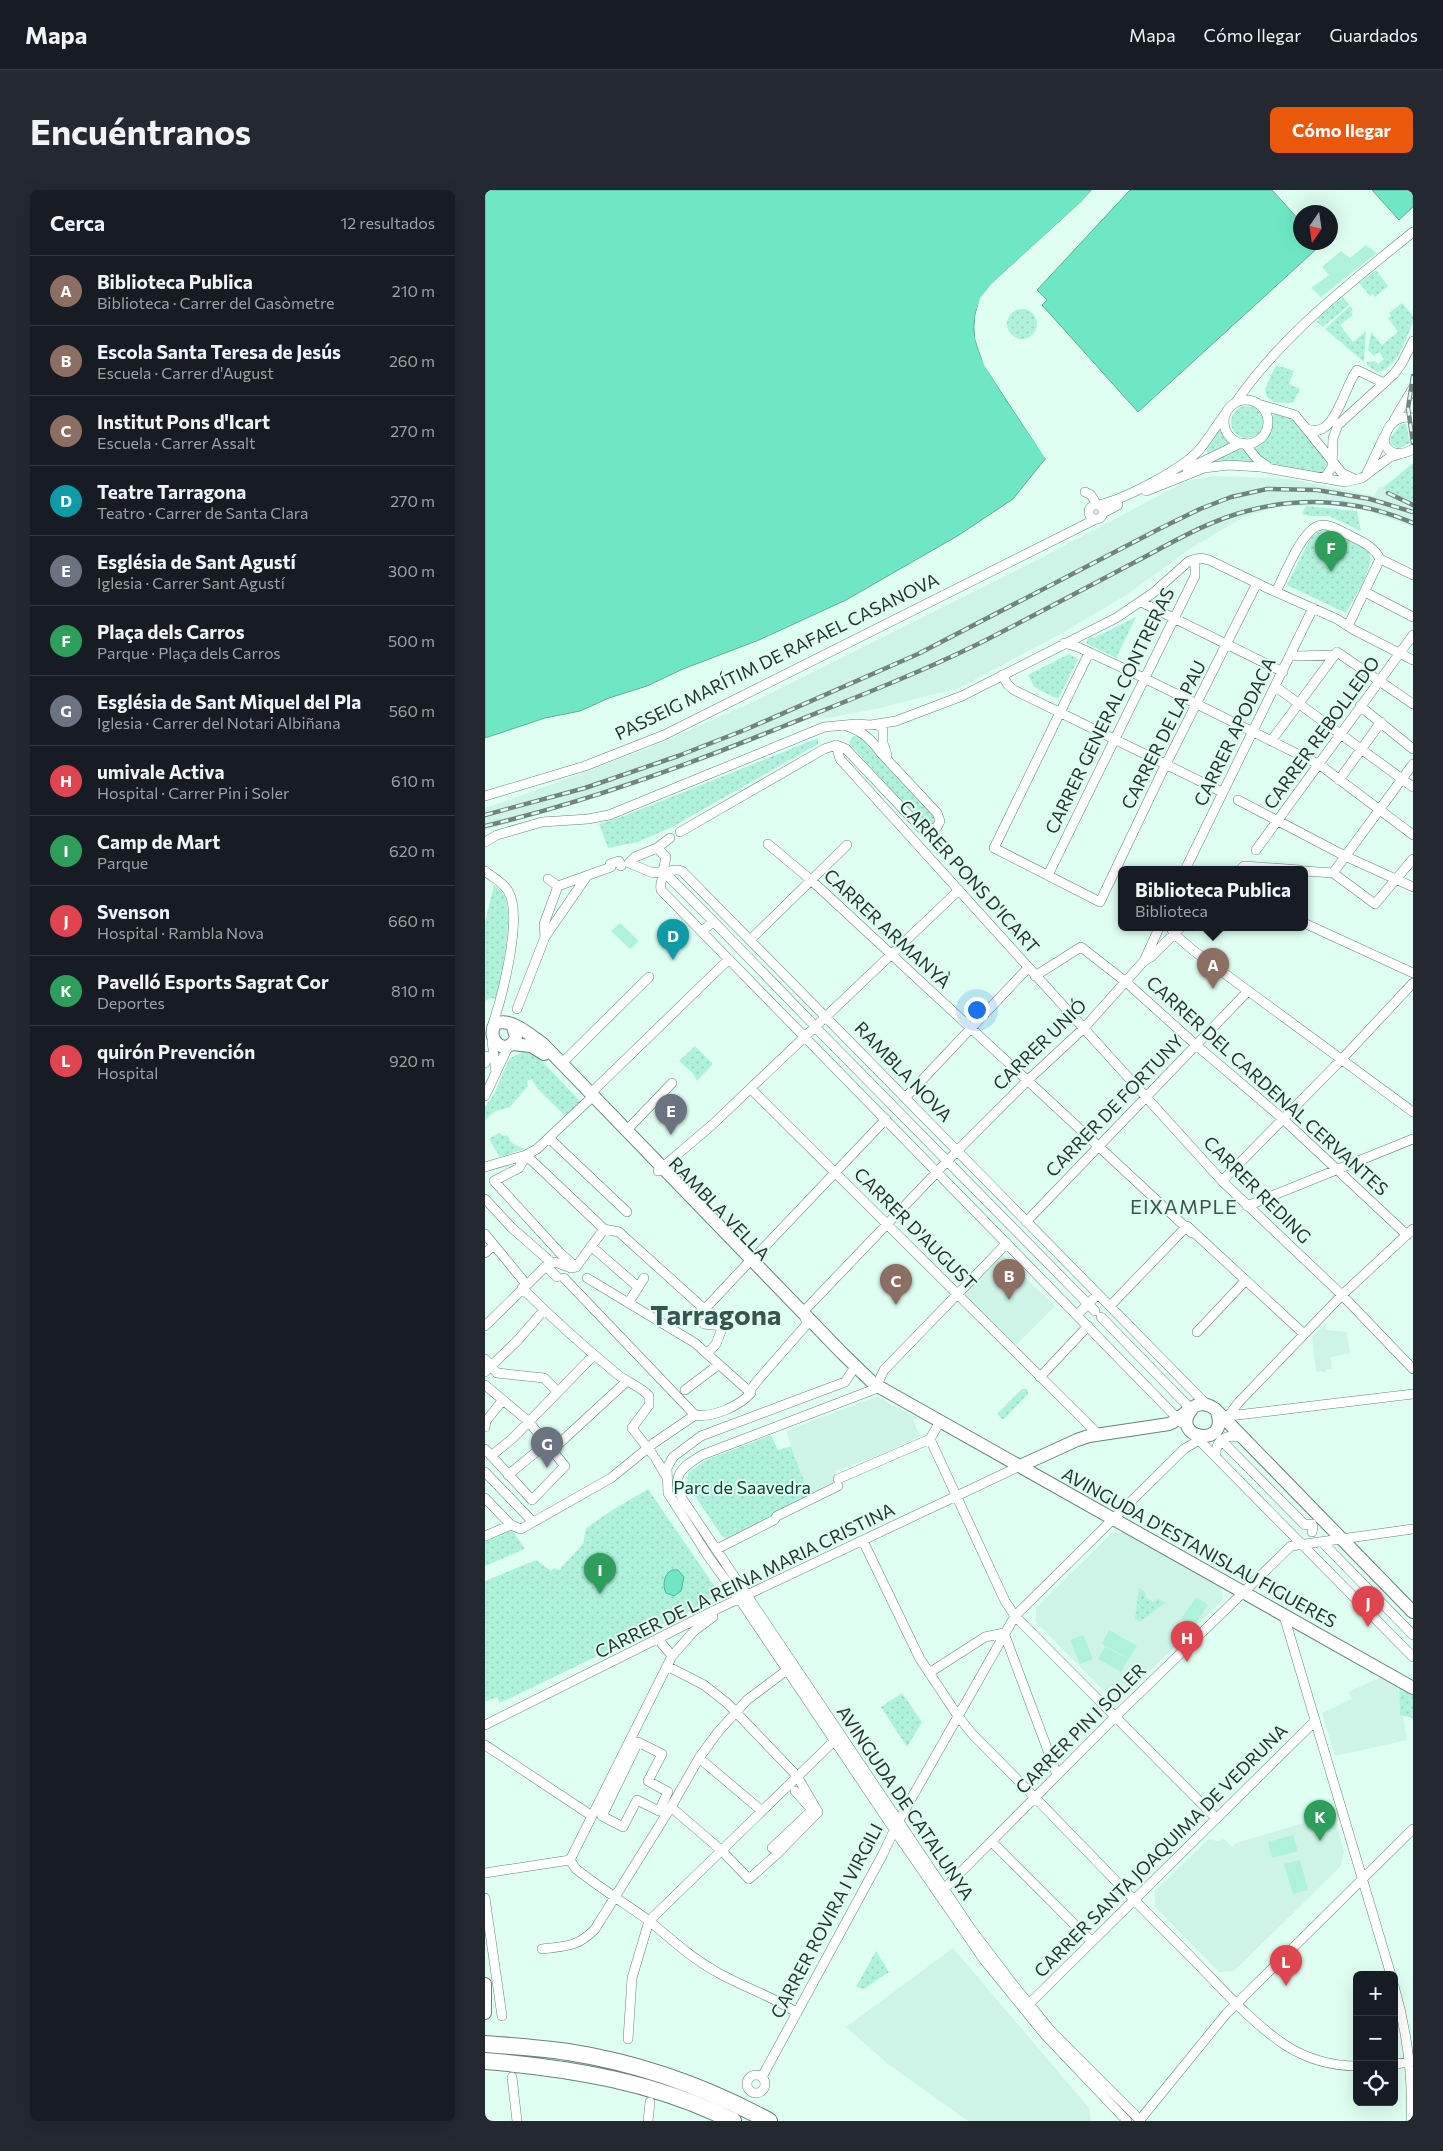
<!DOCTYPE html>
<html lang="es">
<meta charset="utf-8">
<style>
body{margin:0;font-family:Commissioner,sans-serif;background:#242831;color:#f1f3f6}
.controls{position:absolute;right:15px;bottom:15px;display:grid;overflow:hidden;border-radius:8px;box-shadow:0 5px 20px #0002}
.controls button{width:45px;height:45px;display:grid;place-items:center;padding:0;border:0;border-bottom:1px solid #363941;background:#171b24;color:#f1f3f6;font:25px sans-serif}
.compass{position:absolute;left:808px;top:15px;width:45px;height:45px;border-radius:50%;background:#171b24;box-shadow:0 5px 20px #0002;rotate:193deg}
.you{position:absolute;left:491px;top:819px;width:18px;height:18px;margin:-12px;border:4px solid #fff;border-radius:50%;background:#1a73e8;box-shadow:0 0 0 8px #1a73e833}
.badge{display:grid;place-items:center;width:32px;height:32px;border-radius:50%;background:#ea580c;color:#fff;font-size:16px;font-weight:700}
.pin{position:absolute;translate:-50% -41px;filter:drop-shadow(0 1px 2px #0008)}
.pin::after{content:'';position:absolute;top:26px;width:18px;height:15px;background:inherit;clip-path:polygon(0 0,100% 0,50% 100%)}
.popup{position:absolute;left:633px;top:676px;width:190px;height:65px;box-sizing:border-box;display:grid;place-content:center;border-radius:8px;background:#171b24;filter:drop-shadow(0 1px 4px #0005);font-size:16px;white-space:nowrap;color:#9ea1a6}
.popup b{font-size:19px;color:#f1f3f6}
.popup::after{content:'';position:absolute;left:50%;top:100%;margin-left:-10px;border:10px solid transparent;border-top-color:#171b24}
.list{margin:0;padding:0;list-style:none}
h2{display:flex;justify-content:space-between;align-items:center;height:65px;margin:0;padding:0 20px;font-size:21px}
h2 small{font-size:16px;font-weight:400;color:#9ea1a6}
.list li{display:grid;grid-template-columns:32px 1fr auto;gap:15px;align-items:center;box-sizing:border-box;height:70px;padding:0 20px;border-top:1px solid #363941}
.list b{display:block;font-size:19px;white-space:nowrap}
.list p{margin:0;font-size:16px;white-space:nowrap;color:#9ea1a6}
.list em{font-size:16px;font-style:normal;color:#9ea1a6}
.icon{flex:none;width:28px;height:28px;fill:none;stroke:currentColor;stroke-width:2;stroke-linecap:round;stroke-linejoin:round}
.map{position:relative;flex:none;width:928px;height:1931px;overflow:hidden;border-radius:8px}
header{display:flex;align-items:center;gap:30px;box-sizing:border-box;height:70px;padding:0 25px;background:#171b24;border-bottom:1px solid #363941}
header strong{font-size:24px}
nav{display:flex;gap:28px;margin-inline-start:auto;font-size:18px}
.intro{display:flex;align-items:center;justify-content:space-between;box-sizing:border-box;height:120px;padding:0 30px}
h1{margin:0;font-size:35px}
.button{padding:12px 22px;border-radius:8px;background:#ea580c;color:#fff;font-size:18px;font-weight:700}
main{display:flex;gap:30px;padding:0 30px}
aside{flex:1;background:#171b24;border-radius:8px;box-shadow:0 5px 20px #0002}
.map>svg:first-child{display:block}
.built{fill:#cdf4e6}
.green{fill:url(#green-dots)}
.pitch{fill:#aff2dc}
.water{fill:#6fe7c5;stroke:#5ab198}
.pier{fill:#dffff3}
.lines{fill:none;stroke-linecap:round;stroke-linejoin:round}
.street-casing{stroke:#67837a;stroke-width:10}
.secondary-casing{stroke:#67837a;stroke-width:14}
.highway-casing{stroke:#67837a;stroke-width:18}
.street{stroke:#fff;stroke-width:9}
.secondary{stroke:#fff;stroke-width:12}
.highway{stroke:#fff;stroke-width:16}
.rail-casing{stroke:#70847d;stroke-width:4.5}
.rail{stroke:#dffff3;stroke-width:2.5;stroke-dasharray:8;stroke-linecap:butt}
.labels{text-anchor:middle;stroke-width:4;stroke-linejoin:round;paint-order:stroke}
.street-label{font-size:18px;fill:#283430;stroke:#dffff3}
.park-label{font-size:18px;fill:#0c4235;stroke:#dffff3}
.quarter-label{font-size:20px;letter-spacing:1px;fill:#3a554d;stroke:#dffff3}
.town-label{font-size:28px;font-weight:bold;fill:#3a554d;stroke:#dffff3}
</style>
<header>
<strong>Mapa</strong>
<nav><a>Mapa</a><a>Cómo llegar</a><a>Guardados</a></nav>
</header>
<div class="intro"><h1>Encuéntranos</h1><a class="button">Cómo llegar</a></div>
<main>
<aside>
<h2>Cerca<small>12 resultados</small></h2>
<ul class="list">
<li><span class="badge" style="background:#8d6e63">A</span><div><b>Biblioteca Publica</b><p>Biblioteca · Carrer del Gasòmetre</p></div><em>210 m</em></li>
<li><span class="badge" style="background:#8d6e63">B</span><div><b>Escola Santa Teresa de Jesús</b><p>Escuela · Carrer d'August</p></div><em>260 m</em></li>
<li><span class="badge" style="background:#8d6e63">C</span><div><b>Institut Pons d'Icart</b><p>Escuela · Carrer Assalt</p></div><em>270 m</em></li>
<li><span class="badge" style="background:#0f9aa8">D</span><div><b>Teatre Tarragona</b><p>Teatro · Carrer de Santa Clara</p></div><em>270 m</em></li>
<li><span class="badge" style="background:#6b7280">E</span><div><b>Església de Sant Agustí</b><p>Iglesia · Carrer Sant Agustí</p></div><em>300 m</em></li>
<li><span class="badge" style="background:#2e9e5b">F</span><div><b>Plaça dels Carros</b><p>Parque · Plaça dels Carros</p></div><em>500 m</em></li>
<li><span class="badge" style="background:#6b7280">G</span><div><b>Església de Sant Miquel del Pla</b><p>Iglesia · Carrer del Notari Albiñana</p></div><em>560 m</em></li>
<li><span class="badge" style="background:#e0444e">H</span><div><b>umivale Activa</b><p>Hospital · Carrer Pin i Soler</p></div><em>610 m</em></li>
<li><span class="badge" style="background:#2e9e5b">I</span><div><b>Camp de Mart</b><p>Parque</p></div><em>620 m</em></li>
<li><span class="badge" style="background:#e0444e">J</span><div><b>Svenson</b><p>Hospital · Rambla Nova</p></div><em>660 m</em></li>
<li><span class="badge" style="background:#2e9e5b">K</span><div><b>Pavelló Esports Sagrat Cor</b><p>Deportes</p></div><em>810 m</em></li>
<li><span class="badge" style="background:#e0444e">L</span><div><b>quirón Prevención</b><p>Hospital</p></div><em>920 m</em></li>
</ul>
</aside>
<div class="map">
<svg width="928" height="1931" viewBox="0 0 928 1931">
<defs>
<pattern id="green-dots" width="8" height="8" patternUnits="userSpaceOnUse" patternTransform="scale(1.25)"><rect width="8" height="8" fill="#aff2dc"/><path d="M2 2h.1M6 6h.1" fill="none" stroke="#97d0bd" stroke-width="1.8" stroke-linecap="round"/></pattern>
</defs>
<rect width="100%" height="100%" fill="#dffff3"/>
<path class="built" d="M728,286L806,289L889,306L895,296L928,312V337L889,323L866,317L840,315L791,317L757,328L706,358L643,404L579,442L474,498L395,518L343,528L330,527L208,575L114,607L0,640V618L38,605L166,557L266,513L554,369L702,291Z
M517,1065L570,1116L531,1155L478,1105Z
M841,1133V1140L862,1142L865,1163L846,1167L847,1179L841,1180V1182L838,1183V1181L831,1182L827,1147Z
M393,1206L409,1217H412L432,1228L428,1230L435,1246L397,1264L350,1281L354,1292L324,1304L301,1241Z
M640,1342L736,1396L738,1410L640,1505H623L551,1432V1418L626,1344Z
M896,1487L914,1497L915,1525L918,1526L922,1550L850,1566L837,1523L867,1509L863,1502Z
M849,1624L859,1662L856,1676L749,1781L734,1782L670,1717V1701L724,1649L732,1651L739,1649L747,1657L751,1653Z
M468,1758L604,1918L606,1931H483L403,1874L361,1837Z"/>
<path class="green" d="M891,80L903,96L890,107L888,104L885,106L874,93Z
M858,107L864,115L838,137L832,132L834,130L833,128Z
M917,113L928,126V132C921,148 912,180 892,182L882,175V172L890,171L893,174L899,169L894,162L889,166L883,160L886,142L897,155L913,142L903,128L906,126L904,123Z
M865,116L868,120L866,122L868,125L855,135L868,152L881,141L879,172L840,139Z
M522 134a15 15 0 1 1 30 0a15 15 0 1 1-30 0Z
M791,175L809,181L804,194L815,199L808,213L789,212L782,207L780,199Z
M746 232a16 16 0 1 1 32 0a16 16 0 1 1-32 0Z
M791,223C816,226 828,254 842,272L841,282L832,285L785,273L775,268L769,259C778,245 789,249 787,226Z
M916,234H921L925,253L913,259L906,254L905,248Z
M733,240L736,241L744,254L724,265L720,256Z
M753,258L758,260L771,273L727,274V269Z
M928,273V312L898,298Z
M821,316L872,321L876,341L844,326H824L817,324Z
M837,339H844C853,344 876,351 882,359C894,372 868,409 861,423L802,395L826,347Z
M651,427L631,468L601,453L604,447L609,448Z
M584,464L593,469L573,509L549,497L543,485Z
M369,546H374L448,626L449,634L440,637L366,555L364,552Z
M333,548V554L187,637L153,652L123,658L114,634L139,626Z
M9,695C14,699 20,704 21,710C27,735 17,784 11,809L6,808L0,811V732Z
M210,856L228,874L212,891L208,883L194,871Z
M38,862L47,864L53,867L97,913L82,928L52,898L47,889L42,891L43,896L25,917L9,922L0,930V917L9,904L23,872L27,867Z
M14,943L19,946L22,945L27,953L39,959L15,967L4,949Z
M537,1199H542L543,1204L518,1230L512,1224Z
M286,1245L293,1260L306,1256L324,1304L336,1302L242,1350L236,1345L204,1297L202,1292L203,1283L221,1270Z
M163,1299L230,1397V1406L205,1421L15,1513L12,1507L0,1512V1391L51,1370L66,1381L69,1378L74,1380L98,1354L101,1338L126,1321Z
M26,1338L40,1359L0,1376V1349L20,1342L21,1343Z
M654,1398L660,1402L661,1408L668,1412L673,1409L680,1413L655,1432L650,1429Z
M914,1497L928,1504V1528L915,1525Z
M417,1503L437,1532L422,1557L396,1517Z
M391,1761L404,1782L379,1799L371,1797Z"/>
<path class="pitch" d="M881,55L892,63L836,107L826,98L844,85L837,77L856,61L865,68Z
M135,733L154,751L145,759L126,741Z
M711,1407L723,1415L708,1437L696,1429Z
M624,1440L652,1456L644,1469L617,1454Z
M598,1445L608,1469L595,1474L585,1450Z
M620,1457L643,1469L636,1482L613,1469Z
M808,1645L813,1661L787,1668L783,1652Z
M815,1670L823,1700L808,1704L799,1674Z"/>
<path class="water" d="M0,0H607L596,12L506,94C471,137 497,172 522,211C535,231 548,250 561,268L528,309L474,345L361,410L274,450L198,479L162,496L124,508L95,521L60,528L0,548Z
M645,0H787L815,31L816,52L835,53L837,54L653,222L557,115L562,110L552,100Z
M887,0H928V17L914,30Z
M187,1380H193L199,1387L196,1401L189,1406L181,1403C177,1395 179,1384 187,1380Z"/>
<path class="pier" d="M607,0L609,1L598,14L508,96L497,109L492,128V148L501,174L563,267L562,271L499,175L490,148V127L495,108L506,94L596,12Z"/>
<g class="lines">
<defs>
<path id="street" d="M739 232a22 22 0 1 1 44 0a22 22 0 1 1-44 0Z
M751,212C798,144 864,94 928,42
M773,214L810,225L857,283L869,289
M928,228C912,224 902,235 899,251C903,266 916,266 928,259
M909,230L928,198
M822,239C850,251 859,196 872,180L899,193
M759,253L773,270L782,276
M702,279L756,253
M882,283L899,247
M833,288L841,286L847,277L848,248L853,235L909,184L917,173L928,151
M661,301L719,278L743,275L776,277L860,292L877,288L905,267L915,264
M600,302L606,305L612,315
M614,315C640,309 698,279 715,259C724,248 731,236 740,224
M604 322a7 7 0 1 1 14 0a7 7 0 1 1-14 0Z
M618,323L633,315
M895,369L928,385
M791,402C799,386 818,336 837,335C846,334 855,341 862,344C875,351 888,355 895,369L863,436
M880,402L928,427
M656,412L798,482
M579,453L593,457L659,488L835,575L928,645
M604,463L509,658L615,712L676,584L772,393
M807,464L812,466L849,465
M517,485L523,495L529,500L733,600
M791,497L928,597
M875,516L928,559
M392,534L398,539V553L402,565
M786,551L852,462L928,514
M351,555L355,569L737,991L857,1105L928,1179
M854,590L896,532
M0,606L100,576L179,545L611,329
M753,610L860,666L928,697
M195,642L339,559L351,555L361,559L436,638L443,640L452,637L455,631L452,623L395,562C386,549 377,541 361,536
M0,652L12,645L57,632L103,629L124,625L339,537L371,534L386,535L411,531L477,506L631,428L668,403L704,371L715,368L724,370L782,398L852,429L869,440L928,470
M283,654L326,690L707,1043
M771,660L928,445
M144,673L168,683L178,681L181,667L172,658
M144,673L150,667L172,658L185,648
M700,680L828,418
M755,680L759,676L815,680
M0,681C8,688 18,692 23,701C39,726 16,810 7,837
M819,681L848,683L890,714L928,669
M848,683L928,574
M181,684L228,731L217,742
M563,685L710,386V369
M63,689L73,696
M228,731L326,832
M819,733L928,783
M686,738L689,744L709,761L928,922
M60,747L102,686
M265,750L362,655
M659,771L666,767L695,738
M550,786L596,757L641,792L711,855L798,929L922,1045
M32,819L60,747L59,734L73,696L126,677L125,674L134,671L136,676
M334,841L610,1121
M7,851L11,883
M0,873L2,866
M76,874L164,787
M266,899L614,1245
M105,904L244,769
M0,906L23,857
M420,908L541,780
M141,941L187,893
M65,949L142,1022
M41,965L34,978L9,991L75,1063L91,1077
M41,965L119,1039
M0,977L41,965L52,959L104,910
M173,981L227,935L474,700
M737,991L856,870L928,793
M0,1009L27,1038L67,1073
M762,1016L928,949
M541,1032L763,801
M119,1039L134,1042L238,1136L231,1154L222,1164
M0,1044L41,1094
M522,1053L399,1180L390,1199L217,1265C196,1278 185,1286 198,1310L486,1739L527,1793L566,1841L656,1931
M106,1056L153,1097
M0,1063L9,1055
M267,1070L401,929
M61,1076L72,1087
M79,1088L210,1225
M102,1088L210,1153L266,1203
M37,1098C67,1128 99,1157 132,1184C142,1192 156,1197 164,1206V1215L147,1238L168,1265
M144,1112L159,1088
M625,1116L702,1036L819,1144
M219,1120L263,1073
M592,1125L613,1104
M616,1127L702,1215
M219,1134L237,1136
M0,1136L61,1076L70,1072L86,1078L91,1077L119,1039
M712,1142L760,1091
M0,1169L12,1183L59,1188L72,1201
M368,1180L360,1192L216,1246L188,1267L182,1278L183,1303L223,1366L255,1410L410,1641L499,1770L561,1846L642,1931
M0,1182L32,1151L59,1120
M555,1187L603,1136
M0,1195L43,1231L80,1276L47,1310L0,1259
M200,1200L233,1175
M210,1225C228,1228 254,1216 266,1203V1199L273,1190L322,1134L318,1122L472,961L542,891L599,838L659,771L674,738
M744,1226L928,1204
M697,1233L176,700C174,687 184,677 197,681L722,1215
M738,1233L754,1212L857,1105L928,1039
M0,1237L1,1231L17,1211
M710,1246L928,1467
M445,1249L520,1411L530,1426L731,1628
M736,1250L820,1335L827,1334L828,1337L827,1342
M66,1261L141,1192
M6,1266L28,1248L109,1165
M731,1267C730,1249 741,1243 758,1248
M171,1269L181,1286
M0,1282L48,1332
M23,1285L62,1253
M353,1289L445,1249L453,1235
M0,1308L26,1335L36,1339L126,1288L169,1253L210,1225
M0,1346L26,1335
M378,1351L435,1469L473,1526L488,1545C560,1616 629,1691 701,1762C732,1793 763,1830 800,1855C822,1869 846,1876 872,1876
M840,1355L928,1445
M232,1359L289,1330L292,1326L353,1296
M799,1426L906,1785
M173,1449L187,1466
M182,1476L219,1495L242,1513L312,1586L333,1622L292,1664L264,1689L237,1661L186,1617
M444,1483L500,1447L519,1443L572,1585
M0,1535L230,1420L535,1276
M153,1552L177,1564L163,1591L183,1602L174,1621L152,1610L138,1637L117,1626Z
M0,1555L107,1626
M214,1568L277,1621
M507,1652L607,1752
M287,1658L327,1620L310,1601
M85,1670L187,1466L209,1441L228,1427
M85,1670L91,1679C114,1697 139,1713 163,1730C185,1748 205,1767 230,1781C257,1797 286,1805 312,1823
M0,1683L85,1670
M459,1699L631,1526L806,1356L928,1339
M0,1708L17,1826
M57,1759C81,1756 93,1757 110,1739L186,1617L214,1568L233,1542L262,1510L306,1477
M909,1796C922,1841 928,1884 926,1931
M544,1814L830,1531
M143,1849L147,1788L164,1731L349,1551
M909,1874L928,1872
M262 1894a9 9 0 1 1 18 0a9 9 0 1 1-18 0Z
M27,1887L32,1931
M277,1887L398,1664L413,1632L530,1426L699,1259L719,1247
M163,1931L165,1912
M654,1931L741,1824L928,1639"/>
<path id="secondary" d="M27,834L31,847C23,868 0,851 10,834C25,826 46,846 58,854L357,1163L389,1194L928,1498
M27,854L46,856L59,864
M707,1219C683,1248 745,1260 732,1222
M535,1276L592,1250L604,1246L684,1234C700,1228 710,1204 730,1219L928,1422
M0,1794V1823"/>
<path id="highway" d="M0,1854C28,1856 56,1858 83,1862C154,1873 221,1897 284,1931
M0,1871C85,1878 171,1892 248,1931"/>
</defs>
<use href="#street" class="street-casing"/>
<use href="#secondary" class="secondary-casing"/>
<use href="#highway" class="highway-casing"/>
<use href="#street" class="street"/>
<use href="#secondary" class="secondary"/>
<use href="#highway" class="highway"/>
<defs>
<path id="rail" d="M928,186L923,218L928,253
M903,303L928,315
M0,625L100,598L193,566L262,539L433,464L674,339L715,319L746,307L782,299L832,300L885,309L928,322
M0,636C102,612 202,575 299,536C364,510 430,485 493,454C546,427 599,399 652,371C688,352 723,331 762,321C817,306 875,310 928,333"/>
</defs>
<use href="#rail" class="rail-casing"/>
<use href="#rail" class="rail"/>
</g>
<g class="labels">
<g class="street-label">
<text transform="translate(292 467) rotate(-26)" y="6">PASSEIG MARÍTIM DE RAFAEL CASANOVA</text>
<text transform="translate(625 521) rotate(-64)" y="6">CARRER GENERAL CONTRERAS</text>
<text transform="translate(750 542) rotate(-64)" y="6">CARRER APODACA</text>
<text transform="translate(837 543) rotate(-54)" y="6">CARRER REBOLLEDO</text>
<text transform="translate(679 545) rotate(-63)" y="6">CARRER DE LA PAU</text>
<text transform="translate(484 687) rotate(48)" y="6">CARRER PONS D'ICART</text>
<text transform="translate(402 739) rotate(43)" y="6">CARRER ARMANYÀ</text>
<text transform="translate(555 855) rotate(-44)" y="6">CARRER UNIÓ</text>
<text transform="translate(418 882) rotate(46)" y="6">RAMBLA NOVA</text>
<text transform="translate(782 896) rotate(42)" y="6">CARRER DEL CARDENAL CERVANTES</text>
<text transform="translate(630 916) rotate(-46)" y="6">CARRER DE FORTUNY</text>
<text transform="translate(772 1000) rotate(45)" y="6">CARRER REDING</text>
<text transform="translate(234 1019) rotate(46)" y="6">RAMBLA VELLA</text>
<text transform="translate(430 1039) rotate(45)" y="6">CARRER D'AUGUST</text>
<text transform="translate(714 1358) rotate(29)" y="6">AVINGUDA D'ESTANISLAU FIGUERES</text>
<text transform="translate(260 1391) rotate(-26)" y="6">CARRER DE LA REINA MARIA CRISTINA</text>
<text transform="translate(596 1539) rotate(-45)" y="6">CARRER PIN I SOLER</text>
<text transform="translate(420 1613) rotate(56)" y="6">AVINGUDA DE CATALUNYA</text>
<text transform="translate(676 1661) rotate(-45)" y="6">CARRER SANTA JOAQUIMA DE VEDRUNA</text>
<text transform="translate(342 1731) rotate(-62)" y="6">CARRER ROVIRA I VIRGILI</text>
</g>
<g class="park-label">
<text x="257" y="1304">Parc de Saavedra</text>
</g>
<g class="quarter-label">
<text x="699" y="1024">EIXAMPLE</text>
</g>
<g class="town-label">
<text x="231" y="1135">Tarragona</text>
</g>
</g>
</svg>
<div class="controls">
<button>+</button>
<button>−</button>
<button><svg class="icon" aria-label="locate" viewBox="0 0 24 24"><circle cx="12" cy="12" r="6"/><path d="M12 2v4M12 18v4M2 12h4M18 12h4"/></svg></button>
</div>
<svg class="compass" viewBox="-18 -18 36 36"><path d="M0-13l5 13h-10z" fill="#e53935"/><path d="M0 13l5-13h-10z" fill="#9ea1a6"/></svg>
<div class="you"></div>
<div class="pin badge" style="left:728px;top:799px;background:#8d6e63">A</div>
<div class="popup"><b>Biblioteca Publica</b>Biblioteca</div>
<div class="pin badge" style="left:524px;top:1110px;background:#8d6e63">B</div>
<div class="pin badge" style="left:411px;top:1115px;background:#8d6e63">C</div>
<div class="pin badge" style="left:188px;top:770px;background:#0f9aa8">D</div>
<div class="pin badge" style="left:186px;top:945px;background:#6b7280">E</div>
<div class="pin badge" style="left:846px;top:382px;background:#2e9e5b">F</div>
<div class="pin badge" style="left:62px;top:1278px;background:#6b7280">G</div>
<div class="pin badge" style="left:702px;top:1472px;background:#e0444e">H</div>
<div class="pin badge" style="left:115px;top:1404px;background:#2e9e5b">I</div>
<div class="pin badge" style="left:883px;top:1437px;background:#e0444e">J</div>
<div class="pin badge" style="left:835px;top:1651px;background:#2e9e5b">K</div>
<div class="pin badge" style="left:801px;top:1796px;background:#e0444e">L</div>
</div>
</main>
